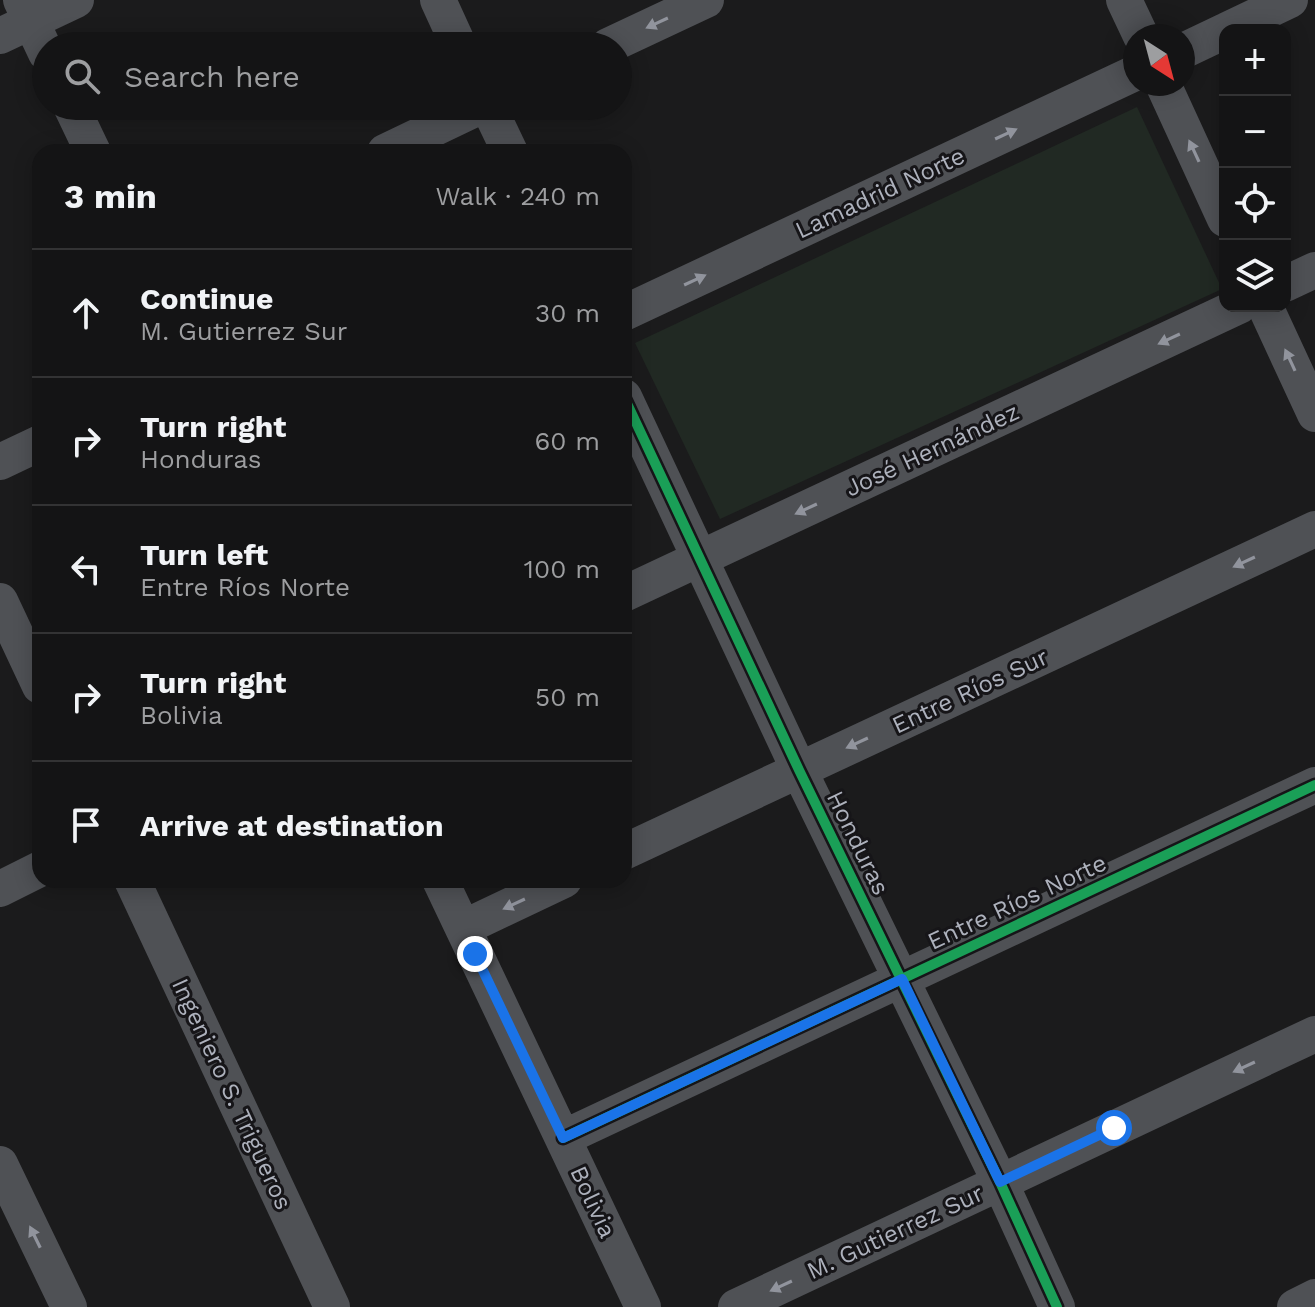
<!DOCTYPE html>
<meta charset="utf-8">
<style>
body{margin:0;font-family:"Work Sans",sans-serif;background:#1d1d1e;color:#f1f3f6}
.controls{position:absolute;right:24px;top:24px;display:grid;overflow:hidden;border-radius:16px;box-shadow:0 4px 20px #0003}
.controls button{width:72px;height:72px;display:grid;place-items:center;padding:0;border:0;border-bottom:2px solid #333334;background:#141415;color:#f1f3f6;font:40px sans-serif}
.compass{position:absolute;left:1123px;top:24px;width:72px;height:72px;border-radius:50%;background:#141415;box-shadow:0 4px 20px #0003;rotate:144deg}
.stop{position:absolute;width:24px;height:24px;margin:-18px;border:6px solid #1a73e8;border-radius:50%;background:#fff}
.stop.end{background:#1a73e8;border-color:#fff;box-shadow:0 2px 8px #0008}
.list{margin:0;padding:0;list-style:none}
h2{display:flex;justify-content:space-between;align-items:center;height:104px;margin:0;padding:0 32px;font-size:34px}
h2 small{font-size:26px;font-weight:400;color:#9d9ea0}
.list li{display:grid;grid-template-columns:52px 1fr auto;gap:24px;align-items:center;box-sizing:border-box;height:128px;padding:0 32px;border-top:2px solid #333334}
.list b{display:block;font-size:30px;white-space:nowrap}
.list p{margin:0;font-size:26px;white-space:nowrap;color:#9d9ea0}
.list em{font-size:26px;font-style:normal;color:#9d9ea0}
.icon{flex:none;width:44px;height:44px;fill:none;stroke:currentColor;stroke-width:2;stroke-linecap:round;stroke-linejoin:round}
.map{position:relative;flex:none;width:1315px;height:1307px;overflow:hidden}
.search{position:absolute;background:#141415;box-shadow:0 4px 20px #0003;left:32px;top:32px;width:600px;height:88px;display:flex;align-items:center;gap:20px;box-sizing:border-box;padding:0 28px;border-radius:44px;color:#9d9ea0;font-size:30px}
.panel{position:absolute;background:#141415;box-shadow:0 4px 20px #0003;left:32px;top:144px;width:600px;height:744px;border-radius:24px}
.map>svg:first-child{display:block}
.green{fill:#212923}
.lines{fill:none;stroke-linecap:round;stroke-linejoin:round}
.minor{stroke:#4f5155;stroke-width:36}
.cycleway-casing{stroke:#161518;stroke-width:15}
.cycleway{stroke:#1a9f57;stroke-width:10}
.oneway{fill:#91949d}
.route{stroke:#1a73e8;stroke-width:10}
.labels{text-anchor:middle;stroke-width:6;stroke-linejoin:round;paint-order:stroke}
.street-label{font-size:24px;fill:#adb1bc;stroke:#161518}
</style>
<div class="map">
<svg width="1315" height="1307" viewBox="0 0 1315 1307">
<rect width="100%" height="100%" fill="#1b1b1c"/>
<path class="green" d="M1137,107L1222,289L720,519L635,343Z"/>
<g class="lines">
<path class="minor" d="M21,0L46,53
M438,0L459,46
M1124,0L1141,36
M1227,30L1290,0
M0,36L76,0
M608,46L706,0
M1183,51L1225,31
M1163,84L1225,219
M71,106L93,152
M488,106L510,152
M385,152L481,106
M1285,284L1315,270
M1265,306L1315,414
M624,313L1135,73
M624,397L799,770L1000,1182L1057,1307
M0,462L40,443
M624,594L1239,306
M0,601L40,686
M624,852L1315,529
M132,880L332,1307
M440,880L643,1307
M0,889L40,869
M463,928L564,880
M563,1138L1315,785
M0,1164L69,1307
M736,1307L1315,1034
M1295,1307L1315,1297"/>
<defs>
<path id="cycleway" d="M624,397L799,770L1000,1182L1057,1307
M563,1138L1315,785"/>
</defs>
<use href="#cycleway" class="cycleway-casing"/>
<use href="#cycleway" class="cycleway"/>
</g>
<defs><path id="oneway-solid" d="M-6-.8H1V-3.2L6.5 0L1 3.2V.8H-6Z" transform="scale(2)"/></defs>
<g class="oneway">
<use href="#oneway-solid" transform="translate(657 23) rotate(155)"/>
<use href="#oneway-solid" transform="translate(1006 134) rotate(-25)"/>
<use href="#oneway-solid" transform="translate(1194 151) rotate(-115)"/>
<use href="#oneway-solid" transform="translate(695 280) rotate(-25)"/>
<use href="#oneway-solid" transform="translate(1169 339) rotate(155)"/>
<use href="#oneway-solid" transform="translate(1290 360) rotate(-115)"/>
<use href="#oneway-solid" transform="translate(806 509) rotate(155)"/>
<use href="#oneway-solid" transform="translate(1244 562) rotate(155)"/>
<use href="#oneway-solid" transform="translate(857 743) rotate(155)"/>
<use href="#oneway-solid" transform="translate(514 904) rotate(155)"/>
<use href="#oneway-solid" transform="translate(1244 1067) rotate(155)"/>
<use href="#oneway-solid" transform="translate(35 1237) rotate(-116)"/>
<use href="#oneway-solid" transform="translate(781 1286) rotate(155)"/>
</g>
<g class="lines">
<path class="route" d="M475,954L563,1138L902,979L1000,1182L1114,1128"/>
</g>
<g class="labels">
<g class="street-label">
<text transform="translate(880 193) rotate(-25)" y="8">Lamadrid Norte</text>
<text transform="translate(932 450) rotate(-25)" y="8">José Hernández</text>
<text transform="translate(970 691) rotate(-25)" y="8">Entre Ríos Sur</text>
<text transform="translate(858 843) rotate(64)" y="8">Honduras</text>
<text transform="translate(1017 902) rotate(-25)" y="8">Entre Ríos Norte</text>
<text transform="translate(232 1094) rotate(65)" y="8">Ingeniero S. Trigueros</text>
<text transform="translate(593 1202) rotate(65)" y="8">Bolivia</text>
<text transform="translate(895 1232) rotate(-25)" y="8">M. Gutierrez Sur</text>
</g>
</g>
</svg>
<div class="controls">
<button>+</button>
<button>−</button>
<button><svg class="icon" aria-label="locate" viewBox="0 0 24 24"><circle cx="12" cy="12" r="6"/><path d="M12 2v4M12 18v4M2 12h4M18 12h4"/></svg></button>
<button><svg class="icon" aria-label="layers" viewBox="0 0 24 24"><path d="M12 4l9 5-9 5-9-5zM3 14l9 5 9-5"/></svg></button>
</div>
<svg class="compass" viewBox="-18 -18 36 36"><path d="M0-13l5 13h-10z" fill="#e53935"/><path d="M0 13l5-13h-10z" fill="#9d9ea0"/></svg>
<div class="stop" style="left:1114px;top:1128px"></div>
<div class="stop end" style="left:475px;top:954px"></div>
<div class="search"><svg class="icon" aria-label="search" viewBox="0 0 24 24"><circle cx="10" cy="10" r="6"/><path d="M15 15l6 6"/></svg>Search here</div>
<section class="panel">
<h2>3 min<small>Walk · 240 m</small></h2>
<ul class="list">
<li><svg class="icon" aria-label="ahead" viewBox="0 0 24 24"><path d="M12 20V5M6 11l6-6 6 6"/></svg><div><b>Continue</b><p>M. Gutierrez Sur</p></div><em>30 m</em></li>
<li><svg class="icon" aria-label="right" viewBox="0 0 24 24"><path d="M7 20v-9h11M14 6l5 5-5 5"/></svg><div><b>Turn right</b><p>Honduras</p></div><em>60 m</em></li>
<li><svg class="icon" aria-label="left" viewBox="0 0 24 24"><path d="M17 20v-9H6M10 6l-5 5 5 5"/></svg><div><b>Turn left</b><p>Entre Ríos Norte</p></div><em>100 m</em></li>
<li><svg class="icon" aria-label="right" viewBox="0 0 24 24"><path d="M7 20v-9h11M14 6l5 5-5 5"/></svg><div><b>Turn right</b><p>Bolivia</p></div><em>50 m</em></li>
<li><svg class="icon" aria-label="arrive" viewBox="0 0 24 24"><path d="M6 21V4h12l-3 4 3 4H6"/></svg><div><b>Arrive at destination</b></div></li>
</ul>
</section>
</div>
